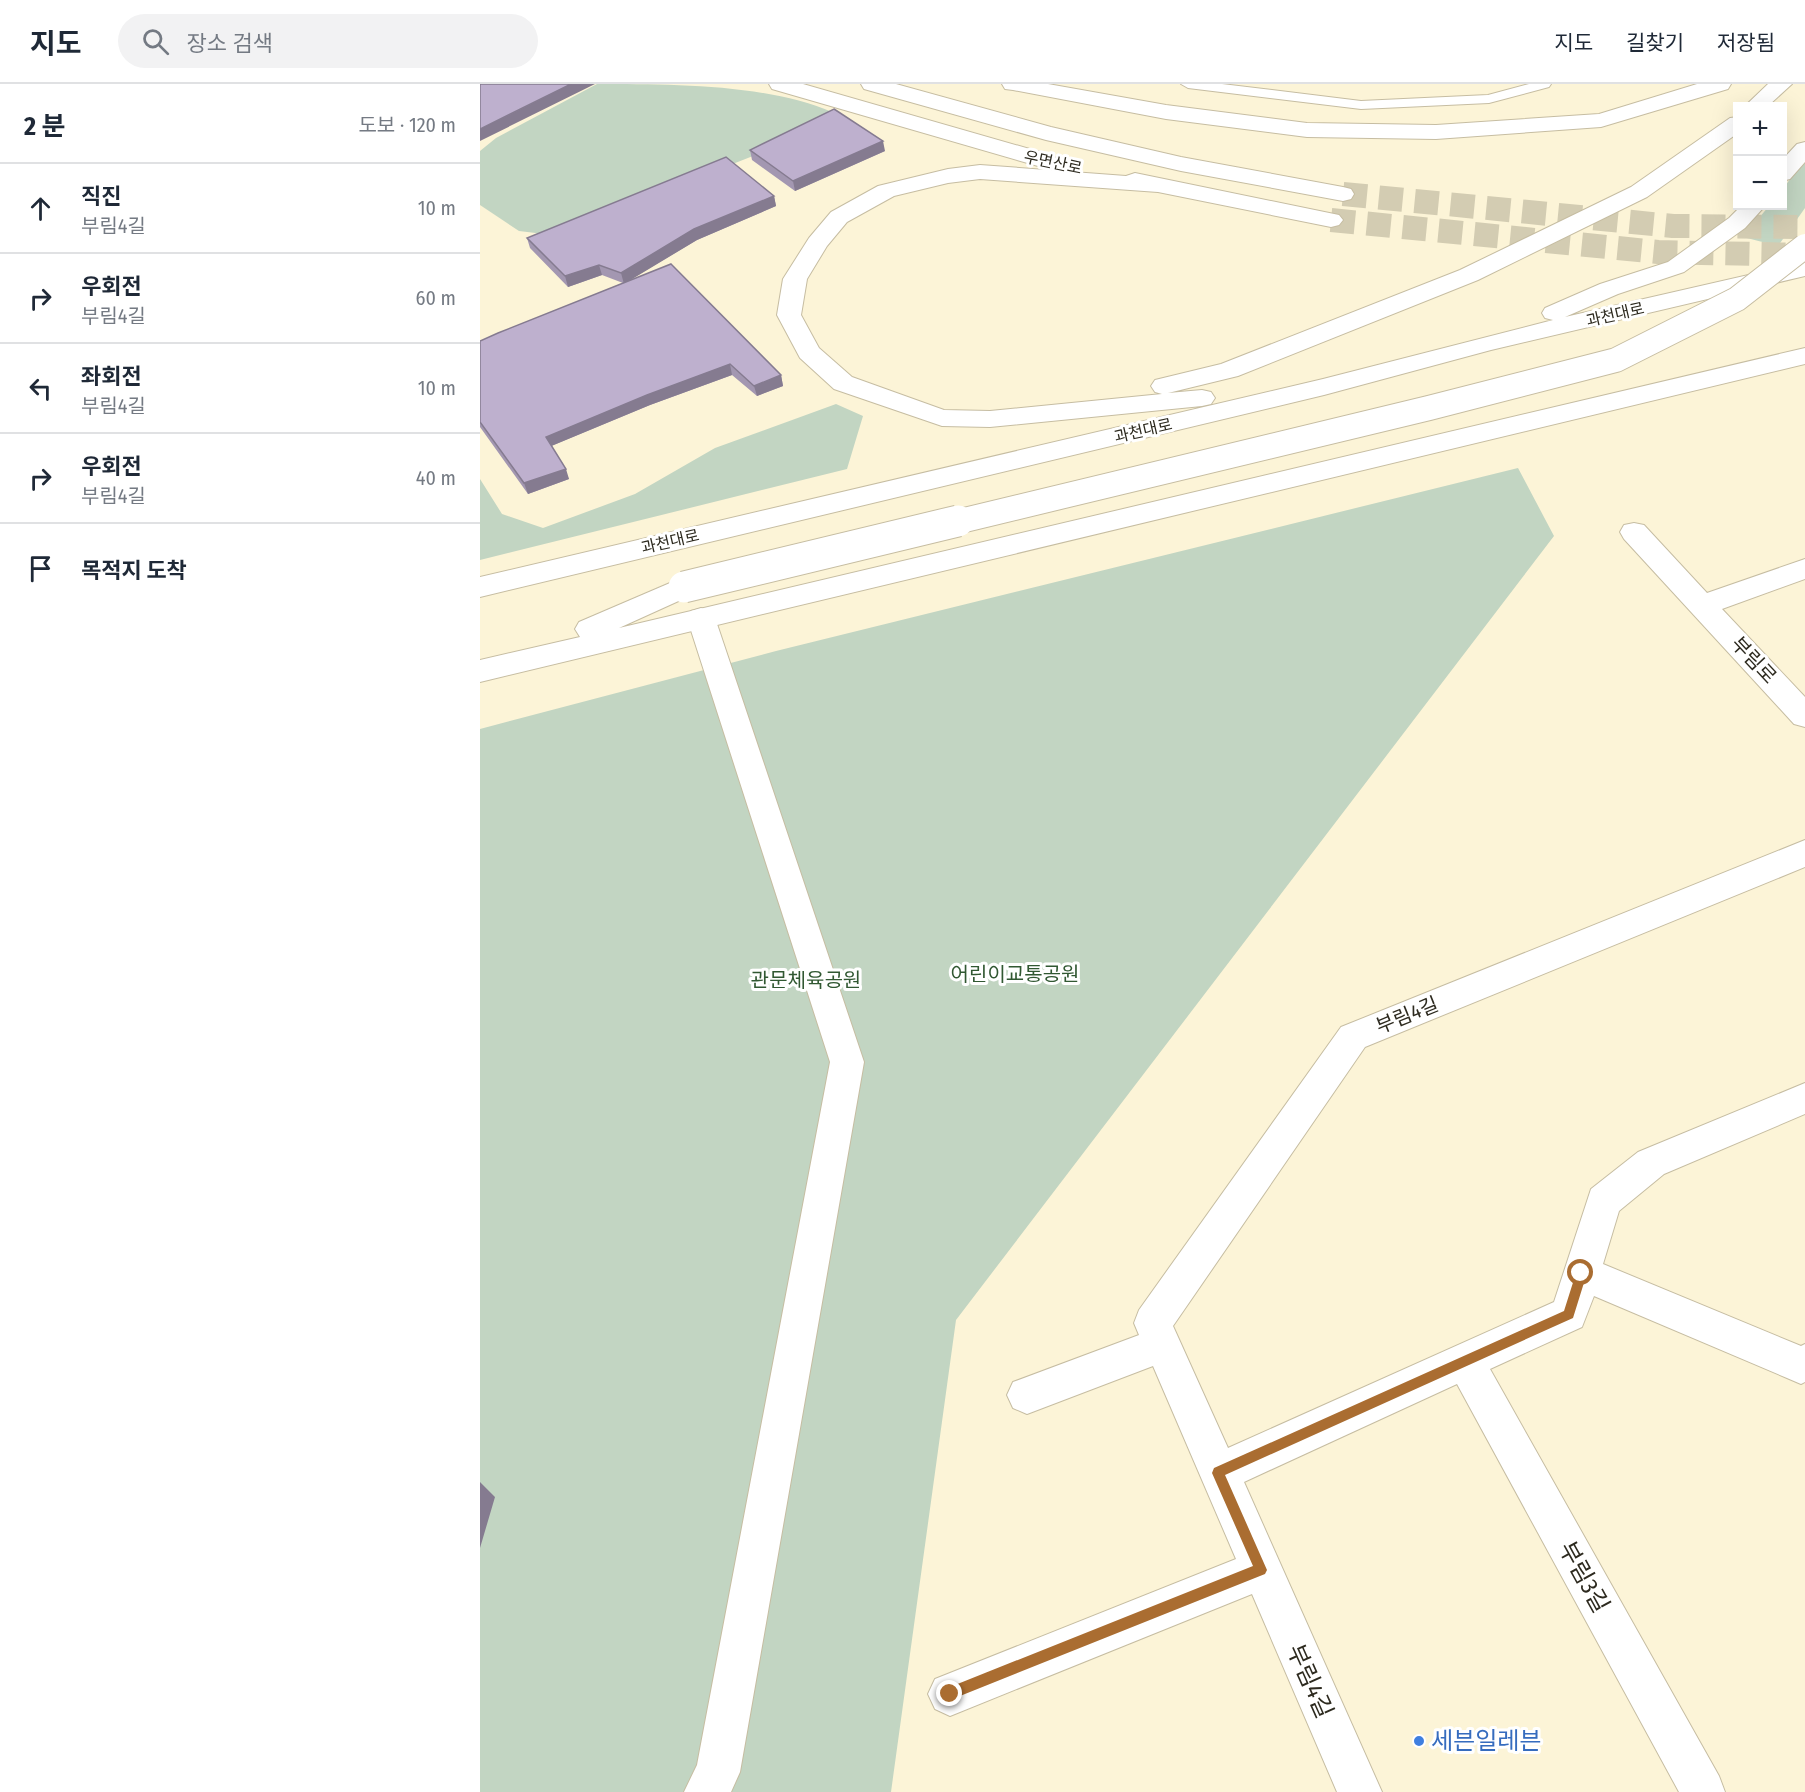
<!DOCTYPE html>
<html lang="ko">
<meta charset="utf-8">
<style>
body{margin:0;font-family:"Fira Sans Condensed","Noto Sans KR",sans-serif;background:#f2f2f3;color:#1f2937}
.controls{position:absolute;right:18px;top:18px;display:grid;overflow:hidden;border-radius:0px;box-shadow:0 6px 24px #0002}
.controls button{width:54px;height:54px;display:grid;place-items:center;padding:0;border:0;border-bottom:2px solid #e0e1e3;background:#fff;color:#1f2937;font:30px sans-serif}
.stop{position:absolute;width:18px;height:18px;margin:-14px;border:4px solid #aa6d31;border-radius:50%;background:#fff}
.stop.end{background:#aa6d31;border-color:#fff;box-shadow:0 2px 6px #0008}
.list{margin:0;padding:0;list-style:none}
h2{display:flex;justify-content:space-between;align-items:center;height:78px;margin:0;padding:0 24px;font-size:26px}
h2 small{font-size:20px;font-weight:400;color:#747a83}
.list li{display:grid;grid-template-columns:39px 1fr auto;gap:18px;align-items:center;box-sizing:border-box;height:90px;padding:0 24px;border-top:2px solid #e0e1e3}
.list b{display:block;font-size:22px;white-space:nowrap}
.list p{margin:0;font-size:20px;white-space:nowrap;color:#747a83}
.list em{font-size:20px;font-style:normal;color:#747a83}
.icon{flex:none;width:33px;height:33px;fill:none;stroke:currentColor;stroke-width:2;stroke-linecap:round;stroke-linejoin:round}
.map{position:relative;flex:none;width:1325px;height:1708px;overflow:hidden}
header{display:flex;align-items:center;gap:36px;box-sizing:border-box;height:84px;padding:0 30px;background:#fff;border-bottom:2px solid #e0e1e3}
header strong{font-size:28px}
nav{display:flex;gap:33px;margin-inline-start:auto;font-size:21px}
.search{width:420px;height:54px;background:#f2f2f3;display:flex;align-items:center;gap:15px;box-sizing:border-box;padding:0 21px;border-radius:33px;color:#747a83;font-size:22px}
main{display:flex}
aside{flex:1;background:#fff}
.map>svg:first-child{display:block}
.green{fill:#c2d5c2}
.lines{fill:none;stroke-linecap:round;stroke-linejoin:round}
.trunk-tunnel{stroke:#d3ccb2;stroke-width:24;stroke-dasharray:24 12;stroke-linecap:butt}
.service-casing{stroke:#c6bda2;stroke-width:2}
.minor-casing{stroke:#c6bda2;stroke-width:2}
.trunk-casing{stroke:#c6bda2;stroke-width:2}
.service{fill:#fff;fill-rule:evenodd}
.minor{fill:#fff;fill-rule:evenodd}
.trunk{fill:#fff;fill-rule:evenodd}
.trunk-bridge-far1-casing{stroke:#c6bda2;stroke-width:26;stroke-linecap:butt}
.trunk-bridge-casing{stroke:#c6bda2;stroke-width:33;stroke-linecap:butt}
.trunk-bridge-far1{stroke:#fff;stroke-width:24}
.trunk-bridge{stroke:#fff;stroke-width:31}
.wall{fill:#a397b1}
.shaded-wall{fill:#857b90}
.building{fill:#beb0ce;stroke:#857b90;stroke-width:1.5}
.route{fill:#aa6d31}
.shop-dot{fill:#3f7fe0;stroke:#fff;stroke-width:2}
.labels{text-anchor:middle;stroke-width:6;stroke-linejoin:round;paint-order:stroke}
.far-street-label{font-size:16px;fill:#2d2a1f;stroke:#fff}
.street-label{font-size:20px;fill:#2d2a1f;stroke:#fff}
.park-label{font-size:20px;fill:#315832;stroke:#fff}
.near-street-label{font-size:24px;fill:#2d2a1f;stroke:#fff}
.near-shop-label{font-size:24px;fill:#366cbe;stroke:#fff;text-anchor:start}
</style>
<header>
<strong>지도</strong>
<div class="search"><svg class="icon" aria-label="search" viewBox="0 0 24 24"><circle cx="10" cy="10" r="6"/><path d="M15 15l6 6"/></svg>장소 검색</div>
<nav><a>지도</a><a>길찾기</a><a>저장됨</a></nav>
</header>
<main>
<aside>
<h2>2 분<small>도보 · 120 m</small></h2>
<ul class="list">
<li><svg class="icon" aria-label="ahead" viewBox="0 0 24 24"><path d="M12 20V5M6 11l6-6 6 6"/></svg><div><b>직진</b><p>부림4길</p></div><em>10 m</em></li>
<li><svg class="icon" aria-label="right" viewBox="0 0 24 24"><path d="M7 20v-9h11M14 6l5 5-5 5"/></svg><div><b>우회전</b><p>부림4길</p></div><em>60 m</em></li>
<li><svg class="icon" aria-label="left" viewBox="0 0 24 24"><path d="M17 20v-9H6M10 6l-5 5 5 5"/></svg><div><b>좌회전</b><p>부림4길</p></div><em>10 m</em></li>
<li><svg class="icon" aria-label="right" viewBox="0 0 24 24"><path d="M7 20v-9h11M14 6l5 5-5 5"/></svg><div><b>우회전</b><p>부림4길</p></div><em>40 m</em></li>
<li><svg class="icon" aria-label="arrive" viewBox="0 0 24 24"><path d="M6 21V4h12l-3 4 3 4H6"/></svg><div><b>목적지 도착</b></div></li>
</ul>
</aside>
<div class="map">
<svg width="1325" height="1708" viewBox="0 0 1325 1708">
<rect width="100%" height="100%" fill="#fcf4d7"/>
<path class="green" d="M117,0C191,0 287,0 352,28L273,72L72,151L39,147L0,121V67L16,54Z
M1325,74V124L1298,162L1263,153L1289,122H1302L1303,105Z
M356,320L383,332L367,385L0,476V395L22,430L63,444L155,410L235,364Z
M1038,384L1074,452L476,1236L411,1708H0V645L296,567Z"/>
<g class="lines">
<path class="trunk-tunnel" d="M863,110L1193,142L1325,143
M851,136L1178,168L1325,171"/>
<defs>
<path id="service" d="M701,0H742L881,17L1008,11L1049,0H1071L1069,3L1009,19L881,25L708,4Z"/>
<path id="minor" d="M1154,439L1164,441L1227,509L1325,475V495L1242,525L1325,613V643L1314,640L1144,455L1140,448L1144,441Z
M221,524L231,527L235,534L384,978L260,1688L251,1708H204L217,1681L350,978L207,534L211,527Z
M1325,756V783L885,963L693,1242L748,1364L1074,1218L1111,1105L1158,1068L1325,999V1030L1184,1090L1139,1127L1123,1180L1321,1262L1325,1260V1298L1321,1300L1307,1294L1114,1212L1102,1243L1010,1285L1239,1692L1245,1708H1199L977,1300L764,1398L902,1708H857L772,1510L470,1632L455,1625L448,1610L455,1595L756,1475L673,1282L547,1330L533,1324L527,1311L533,1298L659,1251L654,1239L659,1226L861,943Z"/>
<path id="trunk" d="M289,0H323L574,72L577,77L574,82L566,84L558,82L292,5Z
M381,0H416L571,43L701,73L863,103L871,105L874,110L871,115L863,117L701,87L566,56L384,5Z
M522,0H568L686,21L827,39L956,41L1119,30L1217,0H1251L1248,5L1121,43L956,55L827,53L686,35L533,6L525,5Z
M1288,0H1312L1288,22H1265Z
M1258,33V49L1167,113L998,196L758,292L688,309L722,306L731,308L735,314L731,320L722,322L510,343L462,342L354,305L320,274L297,231L303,195L329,154L351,128L398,102L468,85L500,81L646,92L655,89L859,131L863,136L859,141L851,143L678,108L500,95L468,99L414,112L367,138L347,162L327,195L321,231L339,264L372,293L464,326L510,327L682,310L675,308L671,302L675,296L741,280L980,186L1151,103L1250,34Z
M1325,58V78L1310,95L1302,97V76L1317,60Z
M1261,122H1285L1265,144L1204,188L1138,210L1085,233L1325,178V192L1011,266L844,311L0,513V493L843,295L1073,236L1065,234L1062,229L1065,224L1120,200L1188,178L1249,134Z
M1325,264V280L0,598V576L100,553L95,545L99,538L204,493L214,496L218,503L214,510L139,544Z"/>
</defs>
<use href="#service" class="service-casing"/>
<use href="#minor" class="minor-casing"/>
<use href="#trunk" class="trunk-casing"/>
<use href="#service" class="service"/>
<use href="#minor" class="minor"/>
<use href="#trunk" class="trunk"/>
<defs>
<path id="trunk-bridge-far1" d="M472,439L949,324L1136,276L1257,215L1325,162"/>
<path id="trunk-bridge" d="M204,503L478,437"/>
</defs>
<use href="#trunk-bridge-far1" class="trunk-bridge-far1-casing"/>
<use href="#trunk-bridge" class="trunk-bridge-casing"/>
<use href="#trunk-bridge-far1" class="trunk-bridge-far1"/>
<use href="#trunk-bridge" class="trunk-bridge"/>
</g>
<path class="wall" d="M270,66L405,67L315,107L272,76Z
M294,112L296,122L217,156L146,198L301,291L303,302L277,312L252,291L170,321L71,362L89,395L48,410L0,343V257L143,199L122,191L88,203L50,164L47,154Z"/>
<path class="shaded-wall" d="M91,0H115L0,57V45Z
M403,57L405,67L315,107L313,97Z
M294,112L296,122L217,156L144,200L141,189L214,145Z
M119,181L122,191L88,203L85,192Z
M250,280L252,291L170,321L69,363L66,353L167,311Z
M301,291L303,302L277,312L274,302Z
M86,385L89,395L48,410L44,399Z
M0,1398L15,1413L0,1464Z"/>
<path class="building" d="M0,0H91L0,45Z
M354,25L403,57L313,97L270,66Z
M246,73L294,112L214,145L141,189L119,181L85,192L47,154Z
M191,180L301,291L274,302L250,280L167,311L66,353L86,385L44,399L0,338V257L18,249Z"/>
<path class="route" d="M1101,1183L1107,1189L1093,1234L745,1391L787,1486L785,1490L470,1616L465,1614L463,1610L465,1605L773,1482L732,1389L734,1384L1084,1227L1096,1189Z"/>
<circle class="shop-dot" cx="939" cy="1657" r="6"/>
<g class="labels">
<g class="far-street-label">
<text transform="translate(573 78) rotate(12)" y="6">우면산로</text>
<text transform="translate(1135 230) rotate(-13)" y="6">과천대로</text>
<text transform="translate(663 346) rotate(-13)" y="6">과천대로</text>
<text transform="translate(190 457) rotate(-13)" y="6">과천대로</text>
</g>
<g class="street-label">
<text transform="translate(1274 576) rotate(47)" y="7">부림로</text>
<text transform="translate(927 931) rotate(-22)" y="7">부림4길</text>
</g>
<g class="park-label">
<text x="535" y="897">어린이교통공원</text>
<text x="326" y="903">관문체육공원</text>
</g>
<g class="near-street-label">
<text transform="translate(1104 1493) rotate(61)" y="8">부림3길</text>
<text transform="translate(830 1597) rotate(66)" y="8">부림4길</text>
</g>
<g class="near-shop-label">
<text x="951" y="1665">세븐일레븐</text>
</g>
</g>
</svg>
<div class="controls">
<button>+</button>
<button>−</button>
</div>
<div class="stop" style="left:1101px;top:1189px"></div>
<div class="stop end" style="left:470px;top:1610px"></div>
</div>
</main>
